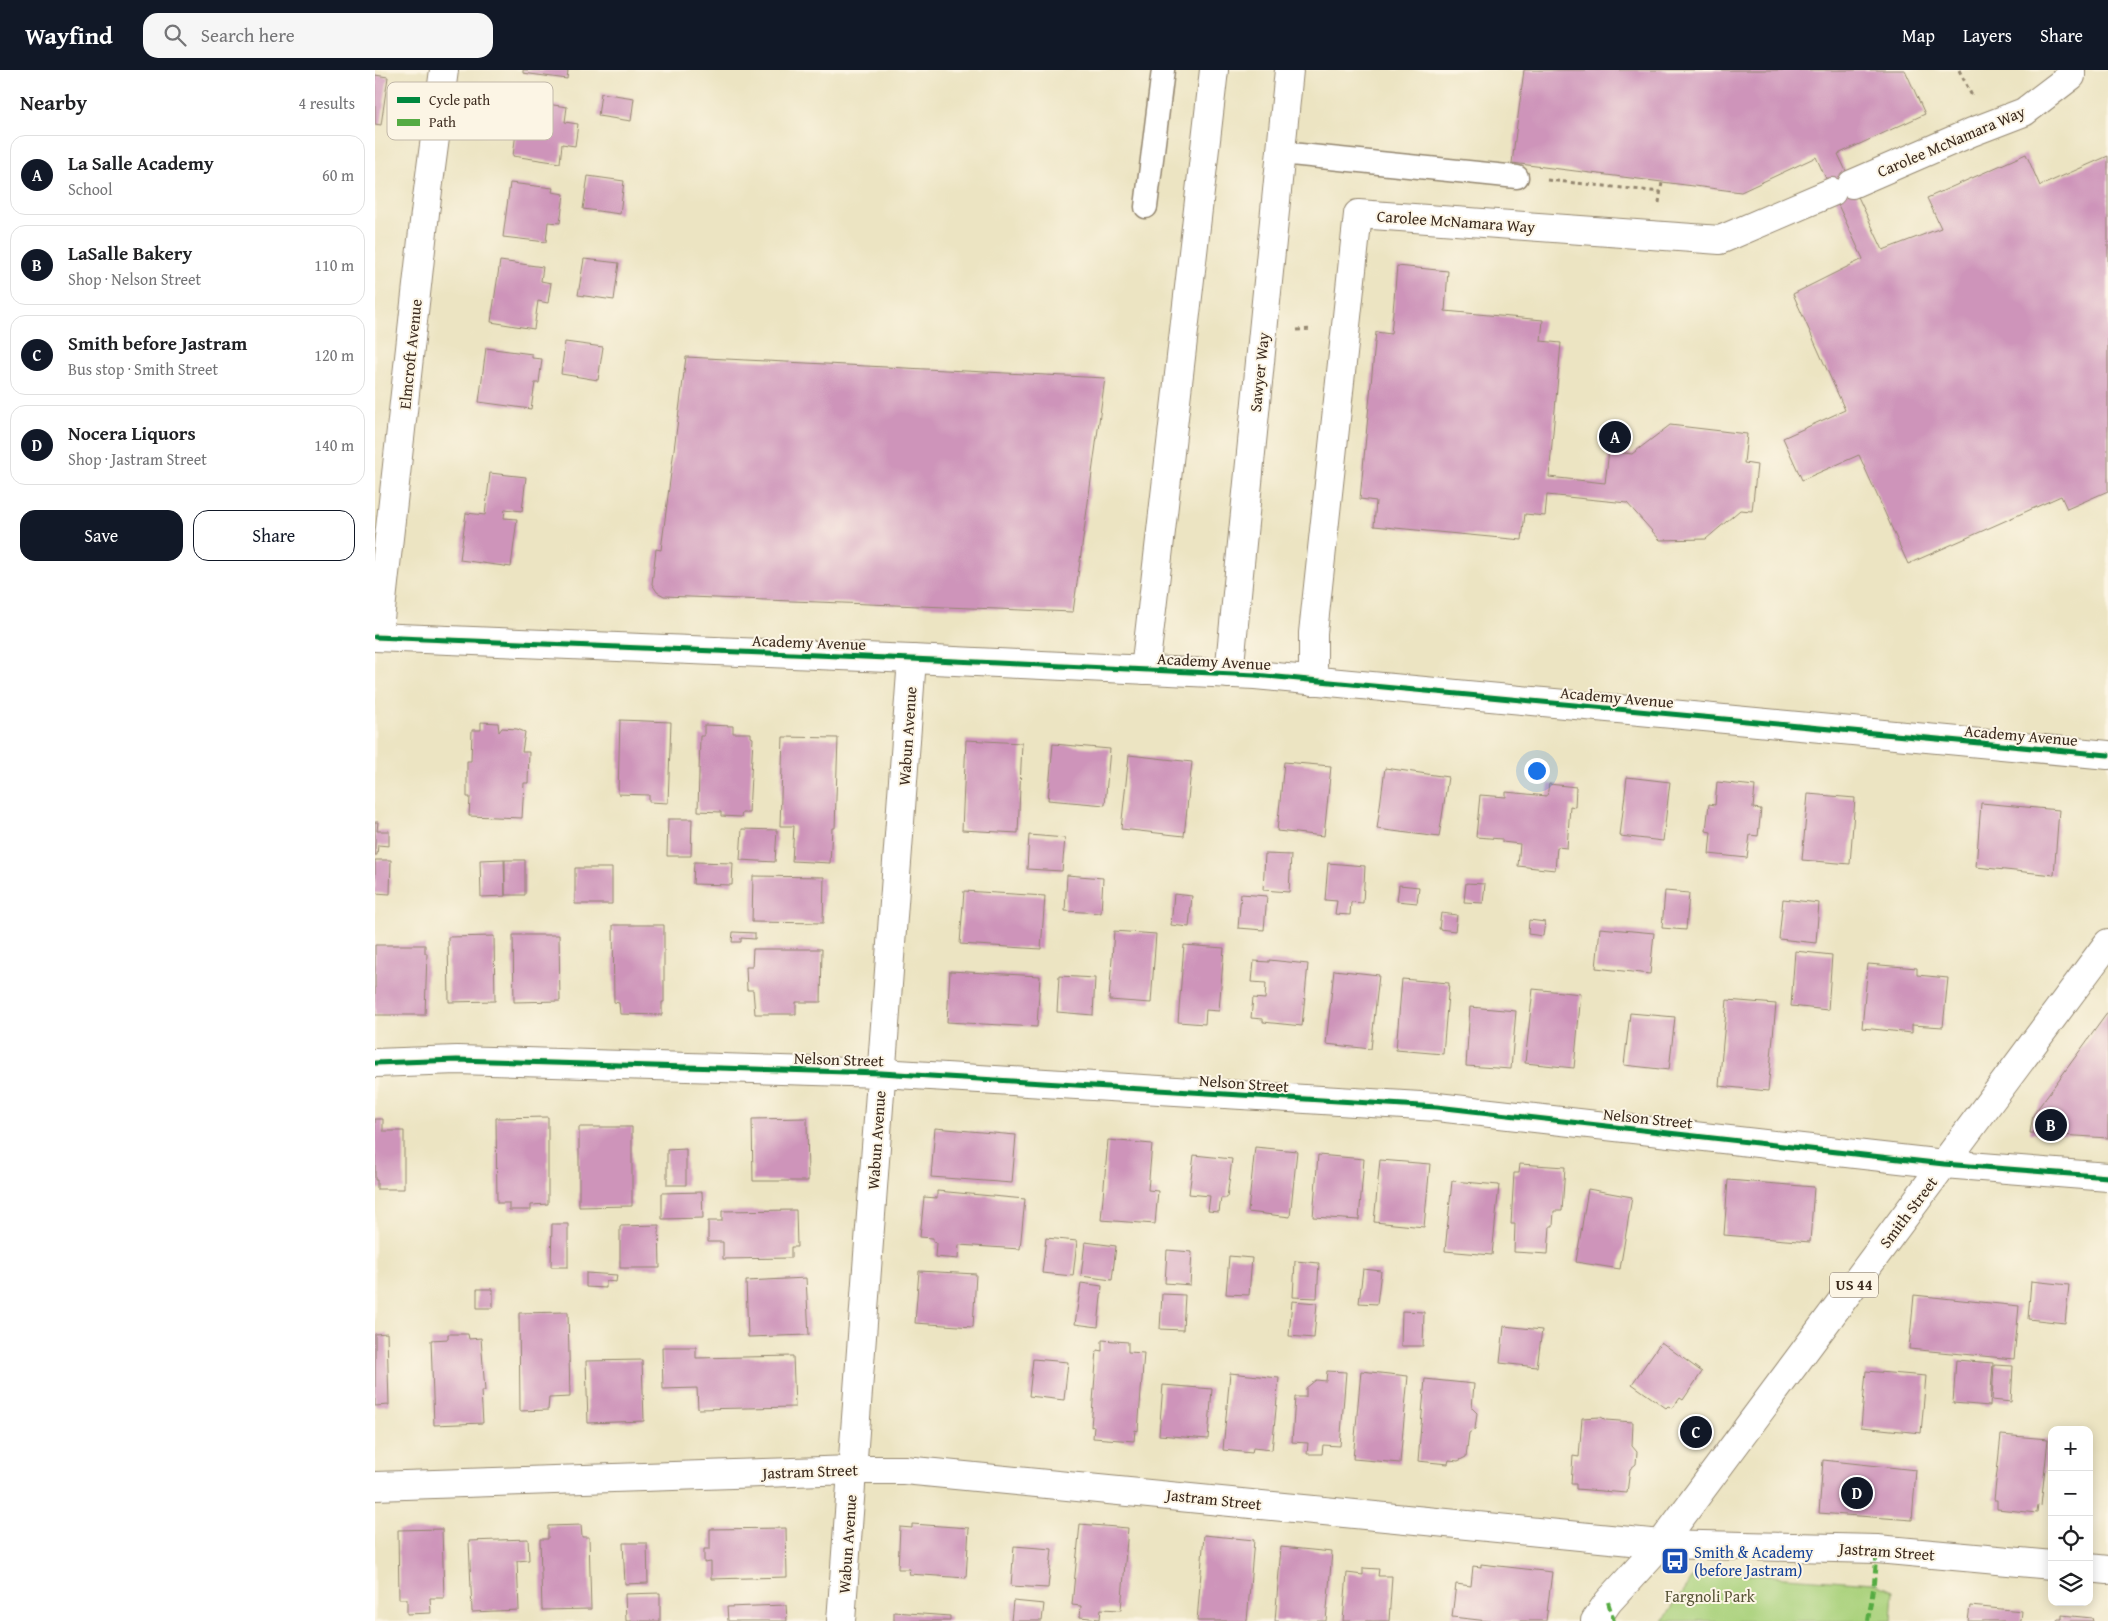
<!DOCTYPE html>
<meta charset="utf-8">
<style>
body{margin:0;font-family:"Gentium Book Plus",serif;background:#f6f6f6;color:#202124}
.controls{position:absolute;right:15px;bottom:15px;display:grid;overflow:hidden;border-radius:10px;box-shadow:0 2px 12px #0003}
.controls button{width:45px;height:45px;display:grid;place-items:center;padding:0;border:0;border-bottom:1px solid #e0e0e0;background:#fff;color:#202124;font:25px sans-serif}
.you{position:absolute;left:1161px;top:700px;width:18px;height:18px;margin:-12px;border:4px solid #fff;border-radius:50%;background:#1a73e8;box-shadow:0 0 0 8px #1a73e833}
.badge{display:grid;place-items:center;width:32px;height:32px;border-radius:50%;background:#111827;color:#fff;font-size:16px;font-weight:700}
.pin{position:absolute;translate:-50% -50%;border:2px solid #fff;box-shadow:0 1px 5px #0006}
.list{margin:0;padding:0;list-style:none}
h2{display:flex;justify-content:space-between;align-items:center;height:65px;margin:0;padding:0 20px;font-size:21px}
h2 small{font-size:16px;font-weight:400;color:#757577}
.list li{display:grid;grid-template-columns:32px 1fr auto;gap:15px;align-items:center;box-sizing:border-box;height:80px;margin:0 10px 10px;padding:0 10px;border:1px solid #e0e0e0;border-radius:15px}
.list b{display:block;font-size:19px;white-space:nowrap}
.list p{margin:0;font-size:16px;white-space:nowrap;color:#757577}
.list em{font-size:16px;font-style:normal;color:#757577}
.actions{display:flex;gap:10px;padding:15px 20px}
.actions a{flex:1;padding:11px 0;border:1px solid #111827;border-radius:15px;text-align:center;font-size:18px;color:#111827}
.actions .main{background:#111827;color:#fff}
.icon{flex:none;width:28px;height:28px;fill:none;stroke:currentColor;stroke-width:2;stroke-linecap:round;stroke-linejoin:round}
.map{position:relative;flex:none;width:1733px;height:1551px;overflow:hidden}
header{display:flex;align-items:center;gap:30px;box-sizing:border-box;height:70px;padding:0 25px;background:#111827;color:#fff}
header strong{font-size:24px}
nav{display:flex;gap:28px;margin-inline-start:auto;font-size:18px}
.search{width:350px;height:45px;background:#f6f6f6;display:flex;align-items:center;gap:12px;box-sizing:border-box;padding:0 18px;border-radius:15px;color:#757577;font-size:19px}
main{display:flex}
aside{flex:1;background:#fff}
.map>svg:first-child{display:block}
.green{fill:#aad27d;stroke:#727e4e}
.building{fill:#ce94ba}
.lines{fill:none;stroke-linecap:round;stroke-linejoin:round}
.service-casing{stroke:#948770;stroke-width:25}
.minor-casing{stroke:#948770;stroke-width:30}
.tertiary-casing{stroke:#948770;stroke-width:30}
.primary-casing{stroke:#948770;stroke-width:30}
.path{stroke:#948770;stroke-width:3;stroke-dasharray:4 4;stroke-linecap:butt}
.service{stroke:#fff;stroke-width:22}
.minor{stroke:#fff;stroke-width:28}
.tertiary{stroke:#fff;stroke-width:28}
.primary{stroke:#fff;stroke-width:28}
.quiet{stroke:#55ab43;stroke-width:4;stroke-dasharray:8 4;stroke-linecap:butt}
.cycleway-casing{stroke:#fcf5e5;stroke-width:8}
.cycleway{stroke:#00873e;stroke-width:5}
.labels{text-anchor:middle;stroke-width:4;stroke-linejoin:round;paint-order:stroke}
.shield{fill:#fcf5e5;stroke:#75675a;stroke-width:1}
.shield-label{font-size:15px;font-weight:bold;fill:#3b2a1e}
.street-label{font-size:16px;fill:#3b2a1e;stroke:#fcf5e5}
.transit-label{font-size:16px;fill:#164399;stroke:#fcf5e5;text-anchor:start}
.park-label{font-size:16px;fill:#575436;stroke:#fcf5e5}
.key{fill:#fcf5e5;stroke:#c2b8a9;stroke-width:1}
.key-label{font-size:14px;fill:#3b2a1e}
</style>
<header>
<strong>Wayfind</strong>
<div class="search"><svg class="icon" aria-label="search" viewBox="0 0 24 24"><circle cx="10" cy="10" r="6"/><path d="M15 15l6 6"/></svg>Search here</div>
<nav><a>Map</a><a>Layers</a><a>Share</a></nav>
</header>
<main>
<aside>
<h2>Nearby<small>4 results</small></h2>
<ul class="list">
<li><span class="badge">A</span><div><b>La Salle Academy</b><p>School</p></div><em>60 m</em></li>
<li><span class="badge">B</span><div><b>LaSalle Bakery</b><p>Shop · Nelson Street</p></div><em>110 m</em></li>
<li><span class="badge">C</span><div><b>Smith before Jastram</b><p>Bus stop · Smith Street</p></div><em>120 m</em></li>
<li><span class="badge">D</span><div><b>Nocera Liquors</b><p>Shop · Jastram Street</p></div><em>140 m</em></li>
</ul>
<div class="actions"><a class="main">Save</a><a>Share</a></div>
</aside>
<div class="map">
<svg width="1733" height="1551" viewBox="0 0 1733 1551">
<rect width="100%" height="100%" fill="#fcf5e5"/>
<filter id="ink" filterUnits="userSpaceOnUse"><feTurbulence type="fractalNoise" baseFrequency=".02" numOctaves="2"/><feDisplacementMap in="SourceGraphic" scale="10" xChannelSelector="R" yChannelSelector="G"/><feConvolveMatrix kernelMatrix="1 2 1 2 8 2 1 2 1" color-interpolation-filters="sRGB"/></filter>
<filter id="wash" filterUnits="userSpaceOnUse"><feTurbulence type="fractalNoise" baseFrequency=".0096" numOctaves="4" result="noise"/><feDisplacementMap in="SourceGraphic" scale="20" xChannelSelector="R" yChannelSelector="G"/><feGaussianBlur stdDeviation="1.12" result="paint"/><feColorMatrix in="noise" values="0 0 0 0 0 0 0 0 0 0 0 0 0 0 0 0 0 1.4 0 .05"/><feComposite in="paint" operator="in"/></filter>
<g filter="url(#wash)">
<rect width="100%" height="100%" fill="#ece4c2"/>
<path class="green" d="M1322,1501L1499,1513L1518,1521L1516,1551H1288Z"/>
<g id="blocks">
<path class="building" d="M148,0H193L192,9L148,3Z
M1149,0H1530L1550,44L1463,84L1508,180L1566,158L1552,128L1651,84L1665,116L1733,86V421L1692,439L1686,426L1533,494L1484,385L1427,410L1408,368L1470,340L1418,224L1488,189L1441,87L1366,122L1137,93Z
M0,5L13,7L6,55L0,54Z
M226,23L259,28L256,51L223,46Z
M145,30L192,37L190,52L203,54L200,76L187,74L185,93L138,86Z
M213,106L249,111L245,144L208,139Z
M135,113L178,118L177,122L189,124L185,153L173,152L171,172L128,167Z
M209,189L244,193L239,230L203,225Z
M125,191L168,197L166,211L176,213L173,233L163,231L159,259L116,252Z
M1022,196L1073,201L1070,241L1168,250L1166,271L1186,273L1174,407L1230,413L1234,381L1257,384L1295,355L1372,364L1369,393L1382,395L1377,441L1365,440L1331,469L1285,470L1252,433L1172,425L1170,446L1150,444L1147,470L999,456L1001,431L985,429L1001,262L1016,264Z
M190,272L228,277L223,310L186,304Z
M111,278L157,284V288L167,289L164,313H160L156,339L104,332Z
M311,287L730,308L698,542L289,526L282,522L277,514L281,479L286,480Z
M115,403L151,407L147,441L130,439L129,448L142,449L136,497L85,490L91,443L110,445Z
M245,650L296,652L293,733L274,732V725L243,724Z
M106,652L123,653L124,662L127,658L142,659L150,662L147,682H154L153,713H149L147,748L94,746L95,727H92V691H96L97,660H106Z
M329,655L358,656V663H376V667L378,668L374,743H367L366,747L346,746V742L323,741L325,666H329Z
M408,667L463,668L460,758H457L455,793L417,791L419,756H405Z
M591,670L647,673L643,763L587,760Z
M678,674L735,679L730,735L673,730Z
M754,685L817,692L809,766L746,759Z
M909,692L956,696L949,766L902,761Z
M1010,698L1073,707L1064,767L1002,759Z
M1252,707L1295,712L1288,771L1245,766Z
M1342,712L1380,716L1378,738L1386,739L1383,766L1375,765L1372,788L1334,784L1336,762L1331,761L1334,734L1340,735Z
M1174,714L1201,717L1200,737L1195,736L1192,778L1182,777L1180,800L1143,796L1145,774L1127,772V769L1101,767L1105,725L1131,727V722L1172,726Z
M1433,724L1480,728L1475,794L1427,790Z
M1606,733L1684,740L1679,805L1601,797Z
M293,749H317L316,786H292Z
M0,752H3L2,761H14V776L3,775L2,785H0Z
M367,759L402,760L400,792L365,790Z
M654,765L690,768L687,801L652,799Z
M890,784L916,785L914,822L888,820Z
M129,789L130,826L106,827L105,790Z
M0,790H16L15,824L0,823Z
M130,790H150V825H130Z
M319,792L358,793L357,815L318,814Z
M953,793L990,796L988,833L976,832L975,845L960,844L962,831L950,830Z
M200,798H237V834H200Z
M692,805L728,808L726,843L690,841Z
M378,806L449,807L448,853L377,852Z
M1091,813L1110,814L1108,833L1089,832Z
M1024,815L1044,817L1042,833L1022,831Z
M589,821L670,826L666,879L585,874Z
M1290,821L1314,823L1311,860L1287,858Z
M799,824L817,826L814,857L796,855Z
M866,824L892,826L889,860L863,858Z
M1408,829L1444,833L1441,873L1404,869Z
M1066,843L1082,845L1080,861L1064,859Z
M1154,850L1170,852L1168,866L1153,864Z
M238,855H289V932H287V945L245,944L244,933L239,932Z
M1225,858L1279,863L1275,904L1221,898Z
M739,861L781,864L776,933L734,930Z
M358,862L380,863V869L366,868V872H357Z
M138,865H184L185,931L139,932Z
M119,866L120,931L74,932L73,867Z
M0,875H50V883H52L50,945H0Z
M809,875L849,878L844,941L831,940L830,954L803,952Z
M378,879H447L446,932H421V944H380L378,920H372L371,897H377Z
M1420,881L1457,885L1453,940L1416,936Z
M894,890L933,894L927,956L888,952V949L876,948L878,928L890,929L891,913L877,912L879,891L894,892Z
M1493,894L1542,898V905L1573,908L1568,957L1537,955V963L1487,958Z
M959,900L1004,905L996,979L951,974Z
M575,901L665,906L662,957L572,952Z
M684,906L720,908L718,945L682,942Z
M1027,909L1074,913L1068,984L1021,980Z
M1158,919L1206,924L1199,998L1150,993Z
M1352,930L1401,934L1393,1021L1344,1016Z
M1095,937L1141,941L1136,999L1091,996Z
M1733,942V1068L1655,1063L1658,1045Z
M1255,943L1300,947L1294,1000L1249,995Z
M173,1047V1134L156,1135V1140H134V1133H122L121,1048Z
M432,1048L433,1111H378L377,1049Z
M0,1049H8V1061H29V1119H2V1110H0Z
M204,1057H257V1136L204,1137Z
M560,1058L641,1065L637,1113L556,1107Z
M733,1070L777,1074L773,1120L783,1121L780,1154L726,1150Z
M880,1077L922,1081L915,1147L873,1142Z
M311,1079V1115H292V1080Z
M819,1085L857,1089L852,1128H846L844,1142L833,1141L835,1126L814,1124Z
M943,1085L989,1089L984,1150L938,1147Z
M1005,1090L1055,1094L1049,1157L999,1152Z
M1145,1094L1190,1097L1187,1141H1179L1178,1156H1175L1173,1184L1139,1182L1140,1154H1136L1139,1103H1144Z
M1353,1110L1439,1117L1435,1172L1349,1165Z
M1077,1111L1124,1115L1117,1185L1070,1181Z
M1213,1119L1257,1127L1245,1199L1201,1192Z
M562,1121L650,1129L645,1179L584,1175L583,1189L560,1187L561,1173L558,1172V1168L545,1167L549,1127L562,1128Z
M327,1122L328,1148L287,1149V1123Z
M421,1140L422,1177H416V1188L348,1189V1172H333V1151H347V1141Z
M177,1154H193V1197H176Z
M284,1155L285,1198H245V1156Z
M671,1168L702,1171L698,1206L667,1203Z
M710,1172L741,1176L737,1210L706,1206Z
M792,1180L817,1182L815,1215L790,1213Z
M854,1186L877,1188L874,1225L851,1224Z
M920,1191L944,1193L942,1228L918,1227Z
M988,1199L1006,1201L1002,1234L984,1233Z
M544,1201L601,1204L598,1257L540,1253Z
M211,1203L242,1205L241,1212L231,1211V1218L211,1217Z
M431,1208L434,1265L373,1267L371,1211Z
M1656,1211L1694,1215L1690,1253L1653,1249Z
M706,1213L727,1216L723,1257L700,1254Z
M102,1219H118V1238H102Z
M787,1224L810,1225L808,1260L785,1259Z
M1539,1225L1644,1236L1639,1289L1534,1279Z
M917,1231L942,1233L939,1268L914,1266Z
M1027,1241L1049,1242L1048,1276H1026Z
M193,1242L195,1327L174,1328L173,1340L145,1341L144,1243Z
M1129,1256L1167,1260L1162,1297L1125,1293Z
M12,1263L14,1335L0,1336V1264Z
M73,1264H93L94,1269L106,1268L110,1321H106L108,1353L59,1355L56,1270L73,1269Z
M727,1270L753,1272V1282L769,1283L763,1361L760,1360L759,1371L718,1368L719,1356L716,1357L722,1280L727,1281Z
M1286,1272L1327,1302L1308,1330L1305,1328L1298,1338L1293,1336L1291,1338L1257,1314Z
M287,1277H321V1288L418,1286L420,1337L323,1339L322,1318L288,1319Z
M658,1289L693,1292L689,1330L654,1326Z
M267,1290L269,1351L213,1353L211,1291Z
M1581,1290L1618,1293L1615,1336L1578,1333Z
M1619,1295L1638,1296L1636,1332L1617,1330Z
M952,1301L971,1302L965,1376L948,1375L947,1384H932L933,1373L917,1372L920,1327H931V1318L941,1310L951,1311Z
M986,1301L1033,1306L1025,1393L978,1389Z
M1491,1301L1551,1306L1546,1363L1486,1357Z
M855,1303L904,1308L897,1380L878,1378L877,1383L848,1380Z
M1050,1309L1099,1314L1097,1338L1102,1343L1100,1359L1094,1363L1091,1387L1083,1391L1074,1390L1073,1394L1043,1391Z
M788,1315L837,1319L833,1369L784,1365Z
M1226,1347L1231,1350L1258,1352L1257,1376L1262,1382L1261,1394L1255,1399L1252,1423L1201,1419V1414H1196L1198,1386L1204,1387L1207,1348Z
M1626,1365L1673,1369L1666,1436L1663,1435L1662,1443L1622,1439V1430H1619Z
M1448,1390L1541,1400L1537,1450L1444,1443Z
M537,1454L594,1458L591,1508L534,1504L535,1499H523L525,1457L537,1458Z
M705,1454L753,1458L746,1540L726,1539L725,1549L705,1547L706,1536L697,1535Z
M206,1455L207,1467H214L216,1539L167,1540L165,1469H173V1456Z
M411,1458L412,1507L336,1509V1492L329,1493V1479H335V1459Z
M67,1459L69,1528H55L56,1543L32,1544V1529H24L23,1460Z
M829,1465L879,1470L872,1551H822Z
M153,1469L154,1490L142,1491L144,1540L97,1542L94,1471Z
M248,1473H272L273,1513L250,1514Z
M639,1476L677,1479L673,1518L636,1516Z
M906,1477L957,1482L951,1551H900Z
M1106,1494L1177,1502L1171,1551H1113L1077,1547L1081,1514L1096,1516L1098,1496L1106,1497Z
M988,1498L1004,1499L1003,1506H1017L1014,1551H968L972,1503L988,1505Z
M285,1523V1551H251L250,1524Z
M638,1531L669,1534L667,1551H636Z
M411,1535L412,1551H353L352,1537Z
M1595,1536L1647,1541L1646,1551H1593Z
M519,1542L575,1546V1551H519Z
M1687,1545L1717,1548L1718,1551H1682L1683,1549H1687Z"/>
</g>
</g>
<g filter="url(#ink)">
<use href="#blocks" fill-opacity="0" stroke="#948770" stroke-width="1"/>
<g class="lines">
<defs>
<path id="service" d="M906,83L1142,107
M771,137L788,0"/>
<path id="minor" d="M1477,114L1597,62L1649,42L1696,6V0
M3,567L50,143L69,0
M770,600L839,0
M854,604L914,0
M938,611V563L983,144L1345,170L1457,122
M0,993L82,990L506,1003L1062,1037L1569,1094L1733,1107
M0,1416L477,1400H529L1286,1474L1502,1479L1677,1495
M1714,1498L1733,1500
M466,1551L537,589"/>
<path id="tertiary" d="M0,567L537,589L880,605L1733,685"/>
<path id="primary" d="M1220,1551L1233,1532L1286,1474L1733,873"/>
</defs>
<use href="#service" class="service-casing"/>
<use href="#minor" class="minor-casing"/>
<use href="#tertiary" class="tertiary-casing"/>
<use href="#primary" class="primary-casing"/>
<path class="path" d="M1584,0L1597,26
M1172,110L1286,122
M1284,133L1287,112
M922,260L938,259"/>
<use href="#service" class="service"/>
<use href="#minor" class="minor"/>
<use href="#tertiary" class="tertiary"/>
<use href="#primary" class="primary"/>
<path class="quiet" d="M1233,1532L1239,1551
M1493,1551L1499,1513L1502,1479"/>
<defs>
<path id="cycleway" d="M0,567L537,589L880,605L1733,685
M0,993L82,990L506,1003L1062,1037L1569,1094L1733,1107"/>
</defs>
<use href="#cycleway" class="cycleway-casing"/>
<use href="#cycleway" class="cycleway"/>
</g>
</g>
<defs>
<symbol id="bus-square" viewBox="-11 -11 22 22"><rect x="-9" y="-9" width="18" height="18" rx="4" fill="#1a4fb4" stroke="#fcf5e5"/><path d="M-5-6H5V4H4V6H2V4H-2V6H-4V4H-5ZM-3.5-4V0h7V-4ZM-3.5 1.2v1.5H-2V1.2ZM2 1.2v1.5H3.5V1.2Z" fill="#fff"/></symbol>
</defs>
<g fill-rule="evenodd">
<use href="#bus-square" x="1284" y="1475" width="32" height="32"/>
</g>
<g class="labels">
<rect class="shield" x="1455" y="1202.5" width="48" height="25" rx="4"/>
<g class="shield-label">
<text x="1479" y="1220">US 44</text>
</g>
<g class="street-label">
<text transform="translate(1576 71) rotate(-23)" y="6">Carolee McNamara Way</text>
<text transform="translate(1081 151) rotate(4)" y="6">Carolee McNamara Way</text>
<text transform="translate(35 284) rotate(-84)" y="6">Elmcroft Avenue</text>
<text transform="translate(884 302) rotate(-84)" y="6">Sawyer Way</text>
<text transform="translate(434 572) rotate(2)" y="6">Academy Avenue</text>
<text transform="translate(839 591) rotate(3)" y="6">Academy Avenue</text>
<text transform="translate(1242 627) rotate(5)" y="6">Academy Avenue</text>
<text transform="translate(1646 665) rotate(5)" y="6">Academy Avenue</text>
<text transform="translate(532 666) rotate(-86)" y="6">Wabun Avenue</text>
<text transform="translate(464 989) rotate(2)" y="6">Nelson Street</text>
<text transform="translate(869 1013) rotate(4)" y="6">Nelson Street</text>
<text transform="translate(1273 1048) rotate(6)" y="6">Nelson Street</text>
<text transform="translate(501 1070) rotate(-86)" y="6">Wabun Avenue</text>
<text transform="translate(1533 1142) rotate(-53)" y="6">Smith Street</text>
<text transform="translate(435 1401) rotate(-2)" y="6">Jastram Street</text>
<text transform="translate(839 1429) rotate(6)" y="6">Jastram Street</text>
<text transform="translate(472 1474) rotate(-86)" y="6">Wabun Avenue</text>
<text transform="translate(1512 1481) rotate(4)" y="6">Jastram Street</text>
</g>
<g class="transit-label">
<text x="1319" y="1488">Smith &amp; Academy<tspan x="1319" dy="18">(before Jastram)</tspan></text>
</g>
<g class="park-label">
<text x="1335" y="1532">Fargnoli Park</text>
</g>
</g>
<rect x="12" y="12" width="166" height="58" rx="8" class="key"/>
<rect x="22" y="27" width="23" height="6" fill="#00873e"/>
<rect x="22" y="49" width="23" height="7" fill="#55ab43"/>
<g class="key-label">
<text x="54" y="35">Cycle path</text>
<text x="54" y="57">Path</text>
</g>
</svg>
<div class="controls">
<button>+</button>
<button>−</button>
<button><svg class="icon" aria-label="locate" viewBox="0 0 24 24"><circle cx="12" cy="12" r="6"/><path d="M12 2v4M12 18v4M2 12h4M18 12h4"/></svg></button>
<button><svg class="icon" aria-label="layers" viewBox="0 0 24 24"><path d="M12 4l9 5-9 5-9-5zM3 14l9 5 9-5"/></svg></button>
</div>
<div class="you"></div>
<div class="pin badge" style="left:1240px;top:367px">A</div>
<div class="pin badge" style="left:1676px;top:1055px">B</div>
<div class="pin badge" style="left:1321px;top:1362px">C</div>
<div class="pin badge" style="left:1482px;top:1423px">D</div>
</div>
</main>
